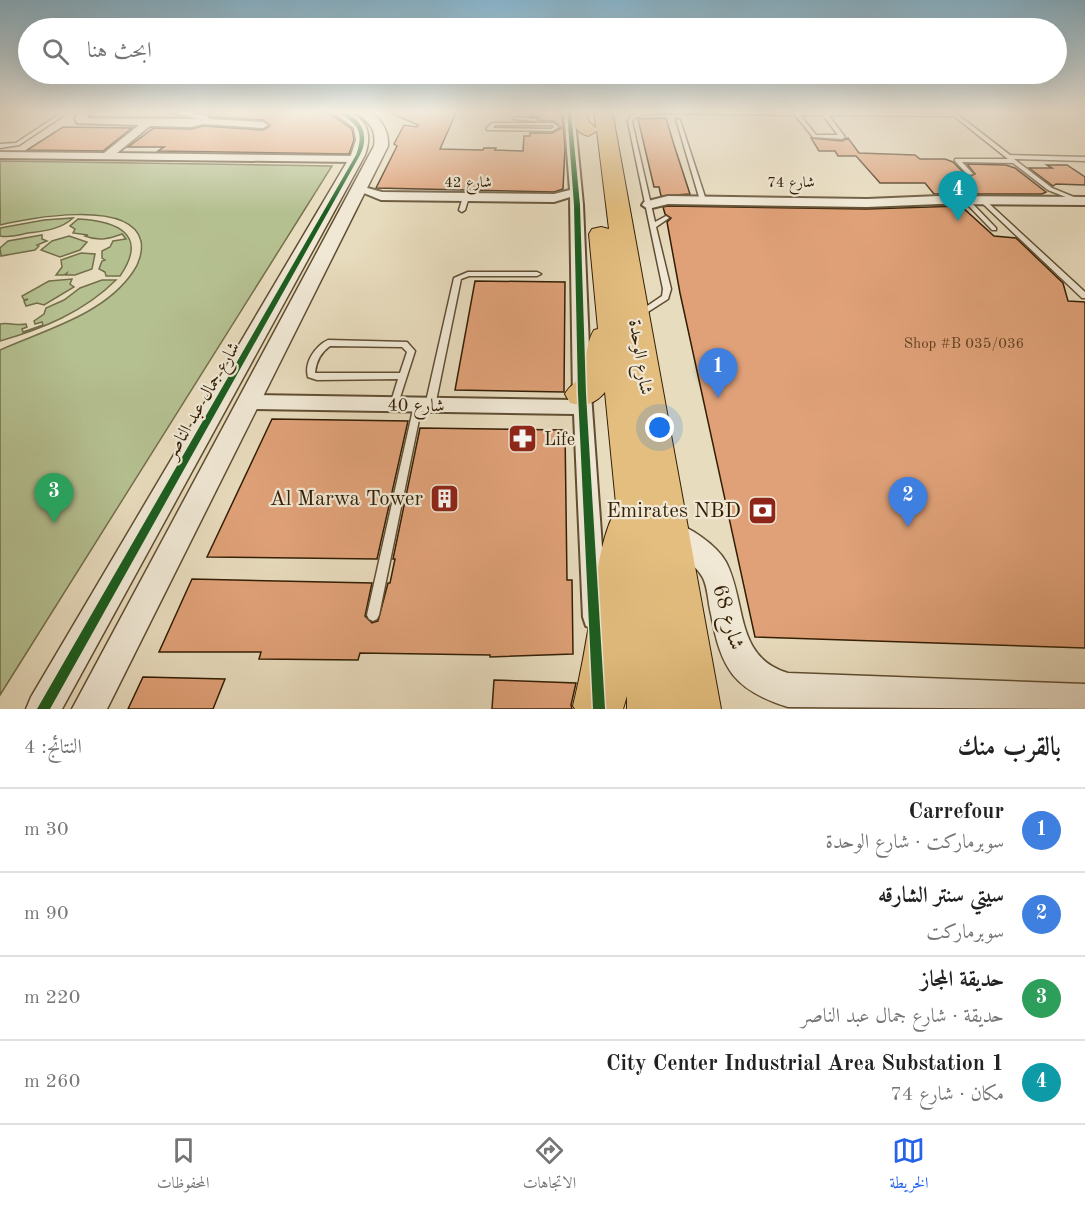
<!DOCTYPE html>
<html lang="ar">
<meta charset="utf-8">
<style>
body{margin:0;font-family:"Old Standard TT",Amiri,serif;background:#f2f2f2;color:#222;direction:rtl}
.you{position:absolute;left:660px;top:428px;width:21px;height:21px;margin:-15px;border:4px solid #fff;border-radius:50%;background:#1a73e8;box-shadow:0 0 0 9px #1a73e833}
.badge{display:grid;place-items:center;width:39px;height:39px;border-radius:50%;background:#2563eb;color:#fff;font-size:20px;font-weight:700}
.pin{position:absolute;translate:-50% -50px;filter:drop-shadow(0 2px 3px #0008)}
.pin::after{content:'';position:absolute;top:32px;width:21px;height:18px;background:inherit;clip-path:polygon(0 0,100% 0,50% 100%)}
.list{margin:0;padding:0;list-style:none}
h2{display:flex;justify-content:space-between;align-items:center;height:78px;margin:0;padding:0 24px;font-size:26px}
h2 small{font-size:20px;font-weight:400;color:#767676}
.list li{display:grid;grid-template-columns:39px 1fr auto;gap:18px;align-items:center;box-sizing:border-box;height:84px;padding:0 24px;border-top:2px solid #e0e0e0}
.list b{display:block;font-size:22px;white-space:nowrap}
.list p{margin:0;font-size:20px;white-space:nowrap;color:#767676}
.list em{font-size:20px;font-style:normal;color:#767676}
.icon{flex:none;width:33px;height:33px;fill:none;stroke:currentColor;stroke-width:2;stroke-linecap:round;stroke-linejoin:round}
.map{position:relative;flex:none;width:1085px;height:709px;overflow:hidden;direction:ltr}
.search{position:absolute;background:#fff;box-shadow:0 6px 24px #0002;left:18px;right:18px;top:18px;height:66px;display:flex;align-items:center;gap:15px;box-sizing:border-box;padding:0 21px;border-radius:33px;color:#767676;font-size:22px}
.sheet{height:414px;background:#fff}
nav{display:flex;justify-content:space-around;align-items:center;box-sizing:border-box;height:84px;border-top:2px solid #e0e0e0;background:#fff;font-size:16px;color:#767676}
nav a{display:grid;justify-items:center;gap:3px}
nav .on{color:#2563eb}
.map>svg:first-child{display:block}
.green{fill:#b5c091;stroke:#746f4a;stroke-width:1.5}
.building{fill:#e0a178;stroke:#331e04;stroke-width:1.5}
.lines{fill:none;stroke-linecap:round;stroke-linejoin:round}
.service-casing{stroke:#604e32;stroke-width:3}
.minor-casing{stroke:#604e32;stroke-width:4}
.tertiary-casing{stroke:#604e32;stroke-width:3}
.motorway-casing{stroke:#331e04;stroke-width:2}
.service{fill:#f0e8d5;fill-rule:evenodd}
.minor{fill:#f0e8d5;fill-rule:evenodd}
.tertiary{fill:#f0e8d5;fill-rule:evenodd}
.motorway{fill:#e4be7f;fill-rule:evenodd}
.cycleway-casing{stroke:#f0e8d5;stroke-width:3}
.cycleway{fill:#1b5e20;fill-rule:evenodd}
.labels{text-anchor:middle;stroke-width:4.5;stroke-linejoin:round;paint-order:stroke}
.far-street-label{font-size:15px;fill:#331e04;stroke:#f0e8d5}
.number-label{font-size:15px;fill:#5e3f21}
.street-label{font-size:18px;fill:#331e04;stroke:#f0e8d5}
.poi-label{font-size:18px;fill:#331e04;stroke:#f0e8d5;text-anchor:start}
.near-poi-label{font-size:21px;fill:#331e04;stroke:#f0e8d5;text-anchor:end}
.near-street-label{font-size:21px;fill:#331e04;stroke:#f0e8d5}
</style>
<div class="map">
<svg width="1085" height="709" viewBox="0 0 1085 709">
<rect width="100%" height="100%" fill="#e8dcbe"/>
<filter id="stains"><feTurbulence type="fractalNoise" baseFrequency=".00333" numOctaves="4"/><feColorMatrix values="0 0 0 0 .2 0 0 0 0 .09 0 0 0 0 .02 0 0 0 .5 -.17"/></filter>
<radialGradient id="worn" r=".72"><stop offset=".6" stop-color="#630" stop-opacity="0"/><stop offset="1" stop-color="#630" stop-opacity=".3"/></radialGradient>
<path class="green" d="M0,161L332,166L0,695V350C44,330 104,315 133,272C139,264 143,251 141,241C131,199 28,218 0,225Z
M73,218C60,230 43,231 28,233C18,235 11,238 0,236V228L44,220Z
M78,219C117,221 149,234 120,276H106L105,272L99,269L102,261L105,260L102,258V251L110,247L113,241L126,239L122,234C111,238 99,242 85,236L88,235L73,233L75,229L70,226Z
M42,235V239L47,241L37,245L39,246L35,250L1,256L0,248L8,241Z
M69,236L87,242L80,250L60,257L41,250L52,241Z
M81,253L95,254L92,269L75,275H66L67,273L64,275H56L62,267L61,260Z
M72,279L70,284L74,287L44,305L37,303L26,306L24,301L28,299L24,300L22,296L49,281Z
M102,280H116C84,312 42,329 0,341V324C8,322 16,326 26,324L27,327L22,329L23,332L43,325L42,322L35,324L34,321L44,314L46,308L64,300L80,288Z"/>
<path class="building" d="M214,111H309L330,114L352,129L354,140L349,154L158,151L164,147H128L154,128L191,129L203,126L263,130L270,126L263,120L211,117L209,114Z
M386,111H457L440,149L483,150L484,148H496L495,150L523,151L524,136H530V133H552L561,128L554,121H540L539,118L531,116L532,111H562L565,148L563,189L554,192L376,188L397,146L394,144L404,125L417,127L418,125Z
M666,118L674,145L690,194L661,196L659,187H654L638,119Z
M63,127L132,128L103,151L27,150Z
M811,138L842,141L848,138L859,153L915,155L920,159H945L953,162L968,177L975,174L967,164L1006,165L1015,168L1046,192L1042,194H934L925,183H880L856,156H838L835,151H819Z
M1047,165H1067L1085,177V185L1056,184L1053,186L1029,168H1052Z
M668,206L867,209L961,206L994,236L1016,238L1063,283L1068,301L1085,302V648L755,637L680,293L667,222L671,218L665,214L663,207Z
M475,281L565,282L564,392L455,390Z
M272,419L408,421L377,559L207,557Z
M420,428L565,430L567,580H572L573,654L490,657V655L360,653L358,660L259,659L261,652H159L192,579L372,583L365,616L372,623L378,621L388,583H390L395,559H393Z
M143,677L225,679L213,709H128Z
M494,680L576,683L571,705L572,709H492Z"/>
<g class="lines">
<defs>
<path id="service" d="M0,111H3L0,113Z
M64,111H70L19,145L0,148V144L16,143Z
M652,111L950,114L949,111H953L1010,155L1085,157V161L1014,159L1052,188L1081,200L1076,201L1048,190L1013,163L962,162L973,174L968,175L955,161V159H1008L954,116L828,115L845,137L842,139L813,137L795,115L658,113L641,115L634,118L632,122L655,222L666,216L669,218L656,227L671,289L668,299L640,317H637L636,315L637,313L662,296L663,289L628,122L630,116L640,113ZM800,115H823L838,135H816Z
M515,117L536,119L538,120L536,121L513,119V118Z
M676,119L680,120L705,197L704,198L699,197Z
M492,123H553L559,127L552,131L487,130V128ZM495,125H552L554,127L551,129L493,128Z
M466,195L469,197L465,210L462,212L460,211L459,210L463,197Z
M966,198L968,199L996,228V230H992L964,201L963,200Z
M982,198L984,199L1085,292V298H1082L980,201L979,200Z
M468,272H537L541,274L537,276H469L461,279L435,406L433,408H427L425,406L454,278Z
M328,340L407,342L415,351L397,407H391L390,405L398,379L317,380L308,377C304,363 315,346 328,340ZM330,346L402,347L407,352L400,373H315C316,362 320,353 330,346Z
M418,402L421,403L422,405L379,615L377,619L373,621L369,619L367,615L414,405L415,403Z"/>
<path id="minor" d="M83,111H93L86,118L198,119L166,111H186L208,116L209,119L263,122L268,125L263,128L203,124L191,127L150,126L117,153L356,156L361,159L356,162L0,158V152L104,153L139,125L77,123L75,118Z
M564,111H574L583,205L591,394L607,617L604,626L595,629L586,626L583,617L574,414L249,409L243,407L240,402L243,397L249,395L573,400L570,197L554,202L381,200L354,189L360,186L382,192L554,194L570,190Z
M668,196L867,199L939,196L1085,197V205L939,204L867,207L668,204L648,209L642,205L644,202Z"/>
<path id="tertiary" d="M332,111C361,111 375,127 365,155L62,709H26L31,697L351,155L356,140L354,128Z
M356,111H370C382,121 389,131 388,146L107,709H72L374,146C377,128 368,123 356,111Z
M671,521C689,527 716,544 726,562C747,603 734,657 788,673L1085,684V709L788,707C734,690 721,669 711,614C708,603 708,588 703,578C693,558 666,553 657,533L661,524Z"/>
<path id="motorway" d="M568,111H586L589,122L596,128L594,111H612L721,709H627V696L623,709H575L573,706C581,673 587,639 592,605C597,575 600,543 613,515L617,514L605,392C595,404 585,407 570,403L565,394C569,386 576,383 581,376C588,365 584,346 594,330L598,329L589,234L592,229L601,227L609,229L597,131L588,136C575,132 572,123 568,111Z"/>
</defs>
<use href="#service" class="service-casing"/>
<use href="#minor" class="minor-casing"/>
<use href="#tertiary" class="tertiary-casing"/>
<use href="#motorway" class="motorway-casing"/>
<use href="#service" class="service"/>
<use href="#minor" class="minor"/>
<use href="#tertiary" class="tertiary"/>
<use href="#motorway" class="motorway"/>
<defs>
<path id="cycleway" d="M336,111C349,111 363,122 364,135C365,142 363,149 360,155L50,709H37L356,155C365,130 357,124 336,111Z
M567,111H571L580,205L586,394L605,709H593L578,394L574,205Z"/>
</defs>
<use href="#cycleway" class="cycleway-casing"/>
<use href="#cycleway" class="cycleway"/>
</g>
<linearGradient id="sky" x2="0" y2="1"><stop stop-color="#88b7d0"/><stop offset="0.53" stop-color="#f5efe2"/><stop offset="1" stop-color="#f5efe2" stop-opacity="0"/></linearGradient>
<rect width="1085" height="211" fill="url(#sky)"/>
<defs>
<symbol id="pharmacy-square" viewBox="-11 -11 22 22"><rect x="-9" y="-9" width="18" height="18" rx="4" fill="#8f2418" stroke="#f0e8d5"/><path d="M-2-6h4v4h4v4h-4v4h-4v-4h-4v-4h4Z" fill="#fff"/></symbol>
<symbol id="building-square" viewBox="-11 -11 22 22"><rect x="-9" y="-9" width="18" height="18" rx="4" fill="#8f2418" stroke="#f0e8d5"/><path d="M-4-6H4V6H1V3H-1V6H-4ZM-2.5-4.3h1.7v1.8h-1.7ZM.8-4.3h1.7v1.8H.8ZM-2.5-1h1.7V.8h-1.7ZM.8-1h1.7V.8H.8Z" fill="#fff"/></symbol>
<symbol id="bank-square" viewBox="-11 -11 22 22"><rect x="-9" y="-9" width="18" height="18" rx="4" fill="#8f2418" stroke="#f0e8d5"/><path d="M-6-4H6V4H-6ZM0-2.3a2.3 2.3 0 1 0 0 4.6a2.3 2.3 0 1 0 0-4.6Z" fill="#fff"/></symbol>
</defs>
<g fill-rule="evenodd">
<use href="#pharmacy-square" x="506" y="422" width="33" height="33"/>
<use href="#building-square" x="428" y="482" width="33" height="33"/>
<use href="#bank-square" x="746" y="494" width="33" height="33"/>
</g>
<g class="labels">
<g class="far-street-label">
<text x="468" y="187">شارع 42</text>
<text x="791" y="187">شارع 74</text>
</g>
<g class="number-label">
<text x="964" y="348">Shop #B 035/036</text>
</g>
<g class="street-label">
<text transform="translate(641 357) rotate(81)" y="6">شارع الوحدة</text>
<text transform="translate(202 400) rotate(-60)" y="6">شارع جمال عبد الناصر</text>
<text transform="translate(416 405) rotate(1)" y="6">شارع 40</text>
</g>
<g class="poi-label">
<text x="544" y="445">Life</text>
</g>
<g class="near-poi-label">
<text x="423" y="505">Al Marwa Tower</text>
<text x="741" y="517">Emirates NBD</text>
</g>
<g class="near-street-label">
<text transform="translate(729 617) rotate(74)" y="7">شارع 68</text>
</g>
</g>
<rect width="100%" height="100%" filter="url(#stains)"/>
<rect width="100%" height="100%" fill="url(#worn)"/>
</svg>
<div class="you"></div>
<div class="pin badge" style="left:718px;top:398px;background:#3f7fe0">1</div>
<div class="pin badge" style="left:908px;top:527px;background:#3f7fe0">2</div>
<div class="pin badge" style="left:54px;top:523px;background:#2e9e5b">3</div>
<div class="pin badge" style="left:958px;top:221px;background:#0f9aa8">4</div>
<div class="search"><svg class="icon" aria-label="search" viewBox="0 0 24 24"><circle cx="10" cy="10" r="6"/><path d="M15 15l6 6"/></svg>ابحث هنا</div>
</div>
<section class="sheet">
<h2>بالقرب منك<small>النتائج: 4</small></h2>
<ul class="list">
<li><span class="badge" style="background:#3f7fe0">1</span><div><b>Carrefour</b><p>سوبرماركت · شارع الوحدة</p></div><em>30 m</em></li>
<li><span class="badge" style="background:#3f7fe0">2</span><div><b>سيتي سنتر الشارقه</b><p>سوبرماركت</p></div><em>90 m</em></li>
<li><span class="badge" style="background:#2e9e5b">3</span><div><b>حديقة المجاز</b><p>حديقة · شارع جمال عبد الناصر</p></div><em>220 m</em></li>
<li><span class="badge" style="background:#0f9aa8">4</span><div><b>City Center Industrial Area Substation 1</b><p>مكان · شارع 74</p></div><em>260 m</em></li>
</ul>
</section>
<nav>
<a class="on"><svg class="icon" aria-label="map" viewBox="0 0 24 24"><path d="M3 6l6-2 6 2 6-2v14l-6 2-6-2-6 2zM9 4v14M15 6v14"/></svg>الخريطة</a>
<a><svg class="icon" aria-label="directions" viewBox="0 0 24 24"><path d="M12 3l9 9-9 9-9-9zM9 14v-3h6M13 9l2 2-2 2"/></svg>الاتجاهات</a>
<a><svg class="icon" aria-label="saved" viewBox="0 0 24 24"><path d="M7 4h10v16l-5-4-5 4z"/></svg>المحفوظات</a>
</nav>
